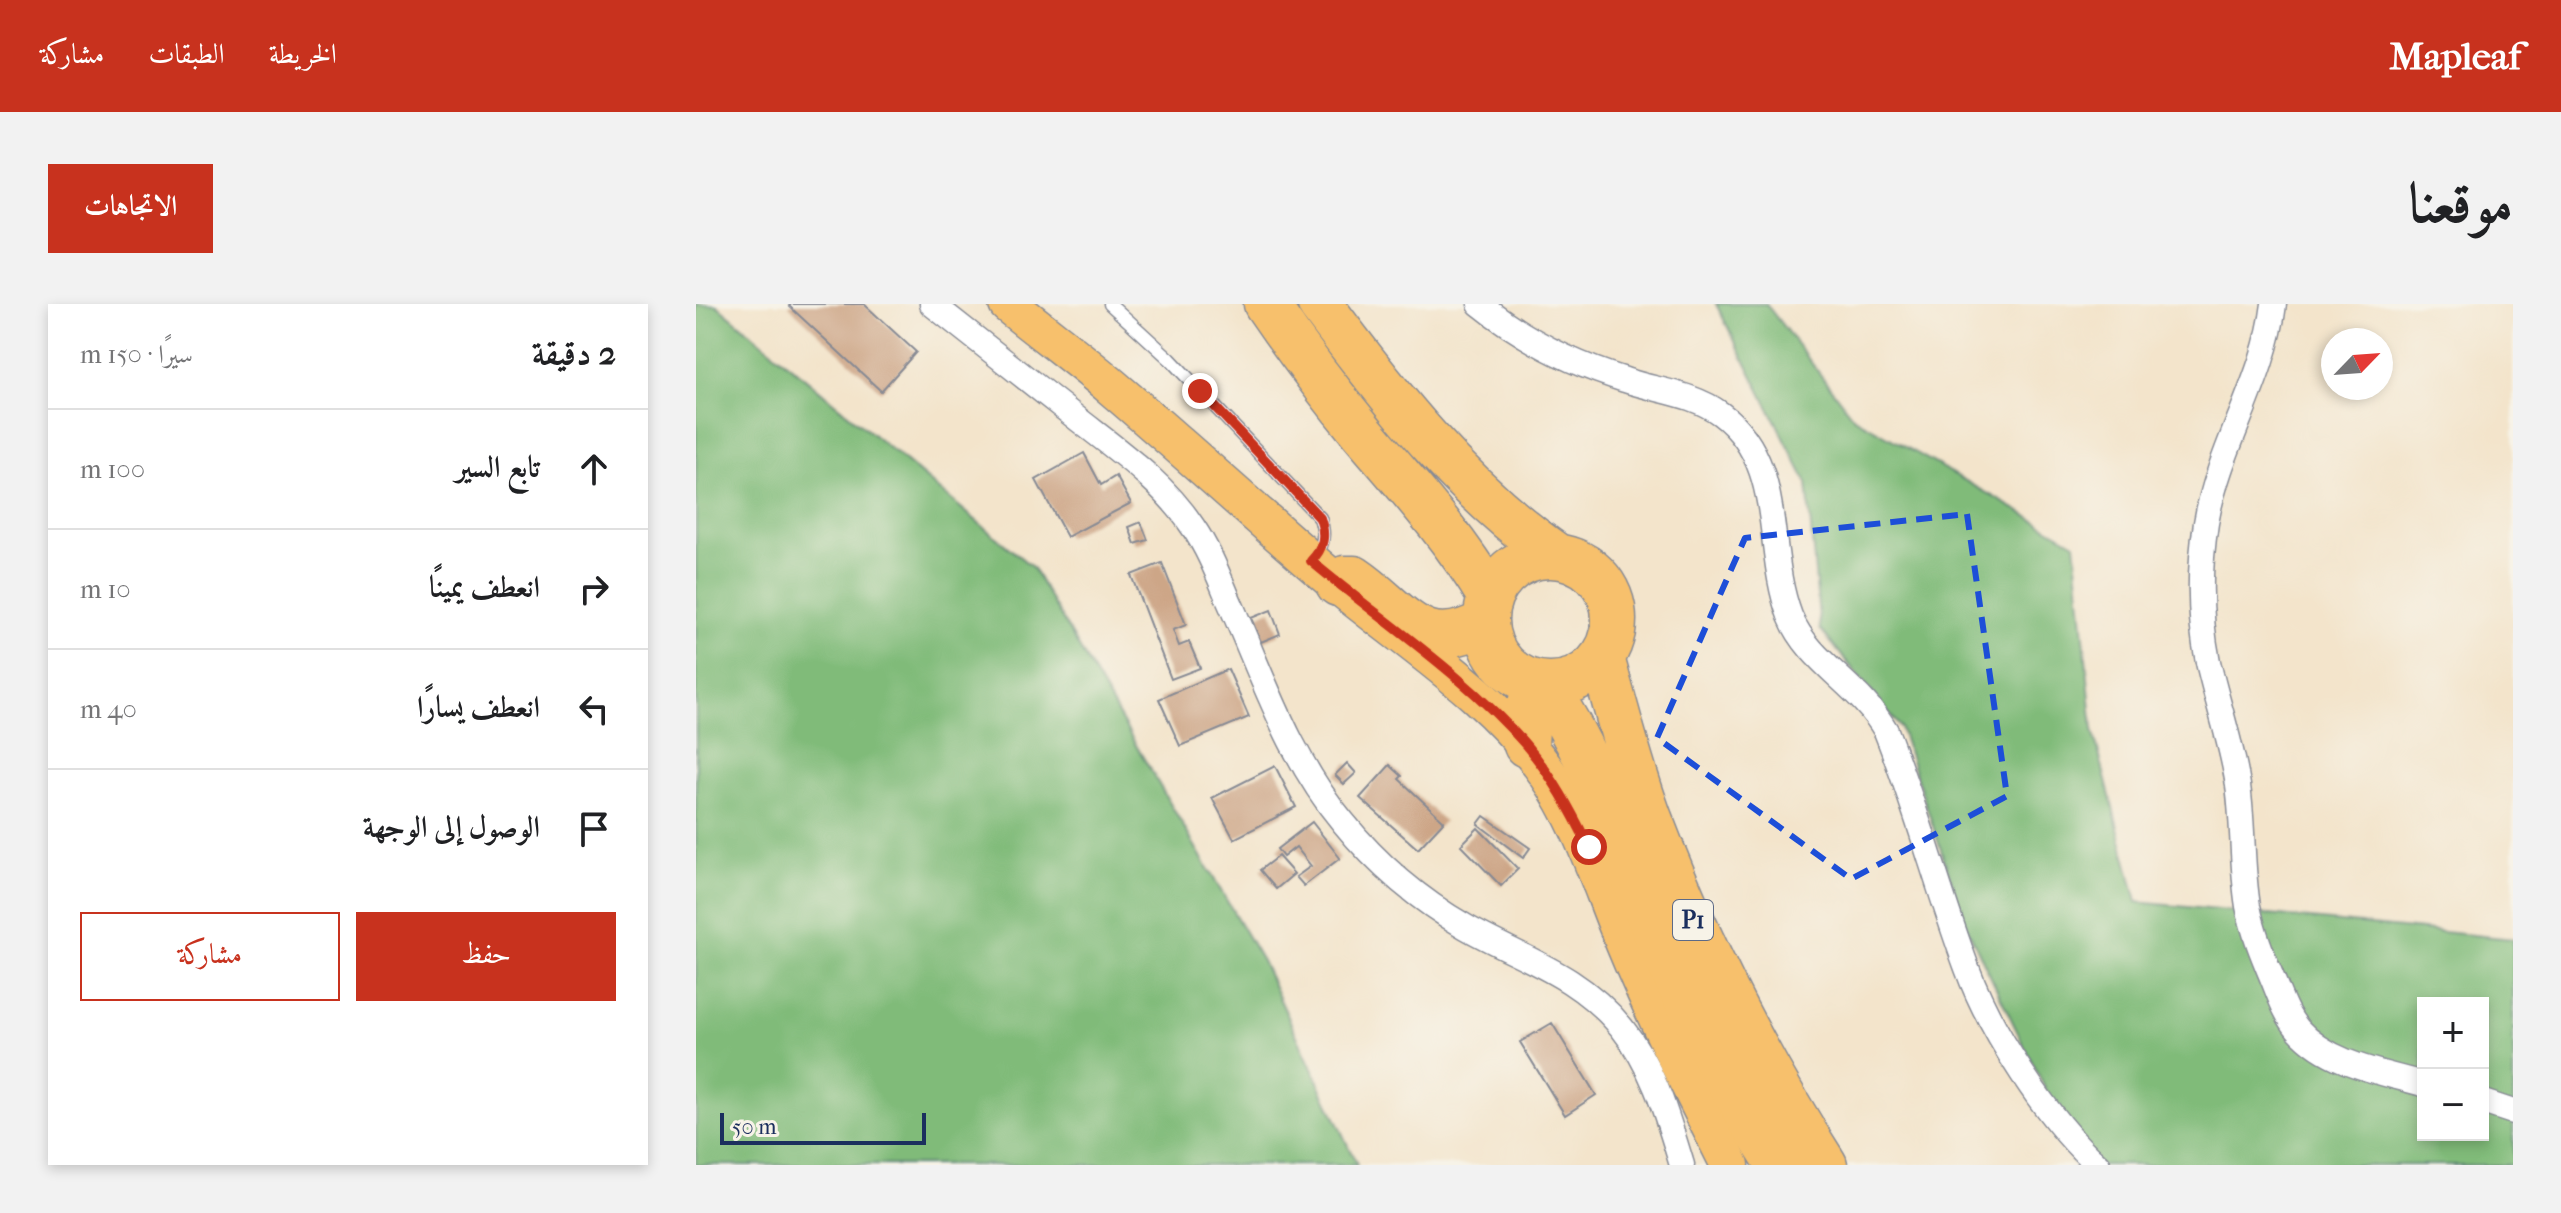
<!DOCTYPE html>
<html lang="ar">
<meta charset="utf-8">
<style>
body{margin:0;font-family:"IM FELL French Canon",Amiri,serif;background:#f2f2f2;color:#202124;direction:rtl}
.controls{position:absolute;right:24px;bottom:24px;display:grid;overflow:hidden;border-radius:0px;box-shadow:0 4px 12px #0003}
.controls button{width:72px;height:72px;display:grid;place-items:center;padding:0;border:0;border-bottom:2px solid #e0e0e0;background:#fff;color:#202124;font:40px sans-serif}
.compass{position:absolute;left:1625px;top:24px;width:72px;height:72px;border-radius:50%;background:#fff;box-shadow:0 4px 12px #0003;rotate:65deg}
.scale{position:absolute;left:24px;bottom:20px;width:206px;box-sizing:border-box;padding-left:8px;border:4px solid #1b2f5e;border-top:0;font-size:22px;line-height:28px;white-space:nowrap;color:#1b2f5e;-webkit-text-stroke:6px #f7f3e8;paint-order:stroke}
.stop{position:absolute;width:24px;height:24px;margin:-18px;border:6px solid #c8321e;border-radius:50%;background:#fff}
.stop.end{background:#c8321e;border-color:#fff;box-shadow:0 2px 8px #0008}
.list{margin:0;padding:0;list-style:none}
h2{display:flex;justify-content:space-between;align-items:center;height:104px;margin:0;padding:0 32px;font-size:34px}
h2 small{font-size:26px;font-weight:400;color:#757577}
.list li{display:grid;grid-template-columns:52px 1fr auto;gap:24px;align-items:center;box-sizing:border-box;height:120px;padding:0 32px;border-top:2px solid #e0e0e0}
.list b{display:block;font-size:30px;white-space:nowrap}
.list em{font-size:26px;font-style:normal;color:#757577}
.actions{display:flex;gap:16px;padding:24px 32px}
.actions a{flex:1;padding:18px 0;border:2px solid #c8321e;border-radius:0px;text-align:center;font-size:28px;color:#c8321e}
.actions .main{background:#c8321e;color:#fff}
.icon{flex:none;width:44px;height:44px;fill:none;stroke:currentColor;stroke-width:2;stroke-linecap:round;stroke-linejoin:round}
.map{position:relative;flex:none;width:1817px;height:861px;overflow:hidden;direction:ltr;border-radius:0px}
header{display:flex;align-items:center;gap:48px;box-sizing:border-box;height:112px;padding:0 40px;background:#c8321e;color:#fff}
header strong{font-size:38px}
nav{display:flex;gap:44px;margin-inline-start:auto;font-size:28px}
.intro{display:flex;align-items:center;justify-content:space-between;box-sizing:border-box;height:192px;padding:0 48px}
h1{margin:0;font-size:56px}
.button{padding:20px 36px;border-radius:0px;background:#c8321e;color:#fff;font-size:28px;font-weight:700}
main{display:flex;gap:48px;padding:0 48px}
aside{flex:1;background:#fff;border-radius:0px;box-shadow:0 4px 12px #0003}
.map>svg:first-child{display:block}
.forest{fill:#80bb79;stroke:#4e756c;stroke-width:2;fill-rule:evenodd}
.building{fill:#cda687}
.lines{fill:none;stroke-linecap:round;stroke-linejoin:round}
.service-casing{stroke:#878a94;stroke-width:15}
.minor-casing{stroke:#878a94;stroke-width:27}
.primary-casing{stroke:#878a94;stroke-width:41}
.motorway-casing{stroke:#878a94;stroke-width:47}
.service{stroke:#fff;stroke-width:12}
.minor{stroke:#fff;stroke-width:24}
.primary{stroke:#f7c06c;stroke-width:38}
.motorway{stroke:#f7c06c;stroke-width:44}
.route{stroke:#c8321e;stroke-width:10}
.marked{fill:none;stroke:#1d4ed8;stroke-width:6;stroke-dasharray:16 10;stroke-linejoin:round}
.labels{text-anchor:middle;stroke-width:6;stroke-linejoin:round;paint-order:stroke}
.shield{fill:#f7f3e8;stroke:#5d6a87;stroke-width:2}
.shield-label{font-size:24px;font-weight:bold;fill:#1b2f5e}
</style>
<header>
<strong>Mapleaf</strong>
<nav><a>الخريطة</a><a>الطبقات</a><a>مشاركة</a></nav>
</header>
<div class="intro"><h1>موقعنا</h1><a class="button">الاتجاهات</a></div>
<main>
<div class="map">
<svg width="1817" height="861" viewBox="0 0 1817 861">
<rect width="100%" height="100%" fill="#f7f3e8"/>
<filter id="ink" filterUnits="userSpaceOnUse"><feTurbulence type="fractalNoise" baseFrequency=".0125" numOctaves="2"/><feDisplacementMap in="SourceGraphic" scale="16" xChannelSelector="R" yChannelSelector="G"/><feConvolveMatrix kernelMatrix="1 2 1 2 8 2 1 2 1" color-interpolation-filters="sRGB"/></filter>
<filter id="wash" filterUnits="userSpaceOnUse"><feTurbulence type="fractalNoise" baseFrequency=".006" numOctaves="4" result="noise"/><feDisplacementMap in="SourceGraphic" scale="32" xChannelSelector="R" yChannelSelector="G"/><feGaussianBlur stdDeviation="1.8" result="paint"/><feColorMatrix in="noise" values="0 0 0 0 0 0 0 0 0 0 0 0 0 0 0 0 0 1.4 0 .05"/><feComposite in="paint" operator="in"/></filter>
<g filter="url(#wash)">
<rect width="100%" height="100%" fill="#f3e4cb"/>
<path class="forest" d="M0,0L21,1L336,263L566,657L661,861H0Z
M1020,0H1070L1157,113L1379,239L1397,426L1441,598L1817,635V861H1386L1271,624L1204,423L1124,325L1111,179ZM1727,699H1787V831H1727Z"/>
<g id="blocks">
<path class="building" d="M95,0H168L220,48L185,87L93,2Z
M388,149L405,181L420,172L435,199L371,233L340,176Z
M445,218L452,236L439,240L433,223Z
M466,259L490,321L477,326L483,342L493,338L504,364L475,375L435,271Z
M575,306L584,330L565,338L555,314Z
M532,365L553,413L484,442L463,395Z
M651,459L660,469L648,480L639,471Z
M694,461L706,472L703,475L748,517L722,545L664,494Z
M579,462L600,503L538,535L516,494Z
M788,512L834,544L827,554L782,520Z
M616,518L644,554L608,582L600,573L615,562L600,543L587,553L581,545Z
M782,524L822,565L805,582L765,541Z
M582,552L598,570L580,585L564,566Z
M856,719L900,791L869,811L824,738Z"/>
</g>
</g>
<g filter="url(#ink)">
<use href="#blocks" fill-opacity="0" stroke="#878a94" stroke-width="2"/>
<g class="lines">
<defs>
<path id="service" d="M414,0L474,55L624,214C629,229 629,242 617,254"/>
<path id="minor" d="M236,0C285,39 334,77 383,116C424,148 468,179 497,223C513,246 523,273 534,299C567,373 594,455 647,518C681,560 723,596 770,623C828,656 881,669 926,724C958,764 971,812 986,861
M784,0C826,34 877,60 929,76C961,87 997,89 1025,110C1090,159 1068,244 1094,312C1113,359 1164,381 1190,427C1221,505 1242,586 1271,664C1294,727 1352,817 1402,861
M1578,0C1569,76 1523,143 1510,219C1503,264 1503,313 1512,358C1521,397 1534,435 1541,475C1548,517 1545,560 1552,602C1557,628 1567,652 1577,676C1584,693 1590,711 1602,725C1633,760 1684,768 1727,780
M1787,798L1817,808"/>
<path id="primary" d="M312,0C346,28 382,54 416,83C491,147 564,214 639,278C711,338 795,389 850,467C888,521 905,582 930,642C961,717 998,789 1034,861"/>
<path id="motorway" d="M570,0C600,44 632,87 666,128C711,181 758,232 794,293
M624,0C693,93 765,185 861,252
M790 316a64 64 0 1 1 128 0a64 64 0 1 1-128 0Z
M642,280L649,274H658C706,306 724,354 789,318
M906,354C921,407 934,460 953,512C1000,635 1058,750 1129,861
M848,380C896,452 915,517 946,596C983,688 1029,778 1083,861
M830,441L832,409L839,379"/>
</defs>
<use href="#service" class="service-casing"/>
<use href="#minor" class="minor-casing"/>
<use href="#primary" class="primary-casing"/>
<use href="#motorway" class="motorway-casing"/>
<use href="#service" class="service"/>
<use href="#minor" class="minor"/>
<use href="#primary" class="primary"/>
<use href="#motorway" class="motorway"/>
</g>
</g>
<g class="lines" filter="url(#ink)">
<path class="route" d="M504,87L624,214C630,231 628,244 615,257C686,317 767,369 829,440C856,471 875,506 893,543"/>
</g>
<path class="marked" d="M1271,210L1311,492L1155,575L961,434L1049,234Z"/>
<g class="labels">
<rect class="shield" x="977" y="596" width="40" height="40" rx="6"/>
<g class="shield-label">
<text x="997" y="624">P1</text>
</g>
</g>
</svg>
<div class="controls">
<button>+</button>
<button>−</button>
</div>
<svg class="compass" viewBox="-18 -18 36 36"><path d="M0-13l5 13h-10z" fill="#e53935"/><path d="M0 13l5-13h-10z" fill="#757577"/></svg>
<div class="scale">50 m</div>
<div class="stop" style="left:893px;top:543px"></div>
<div class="stop end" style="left:504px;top:87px"></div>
</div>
<aside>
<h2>2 دقيقة<small>سيرًا · 150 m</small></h2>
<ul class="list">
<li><svg class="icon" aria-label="ahead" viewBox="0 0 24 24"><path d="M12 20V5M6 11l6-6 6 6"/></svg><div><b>تابع السير</b></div><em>100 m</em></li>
<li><svg class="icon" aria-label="right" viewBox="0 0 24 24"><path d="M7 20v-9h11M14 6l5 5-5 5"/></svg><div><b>انعطف يمينًا</b></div><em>10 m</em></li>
<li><svg class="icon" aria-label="left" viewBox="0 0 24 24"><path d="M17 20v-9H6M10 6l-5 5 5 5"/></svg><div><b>انعطف يسارًا</b></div><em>40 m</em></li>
<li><svg class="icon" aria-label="arrive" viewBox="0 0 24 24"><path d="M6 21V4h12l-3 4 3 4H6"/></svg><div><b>الوصول إلى الوجهة</b></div></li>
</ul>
<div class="actions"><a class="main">حفظ</a><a>مشاركة</a></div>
</aside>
</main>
